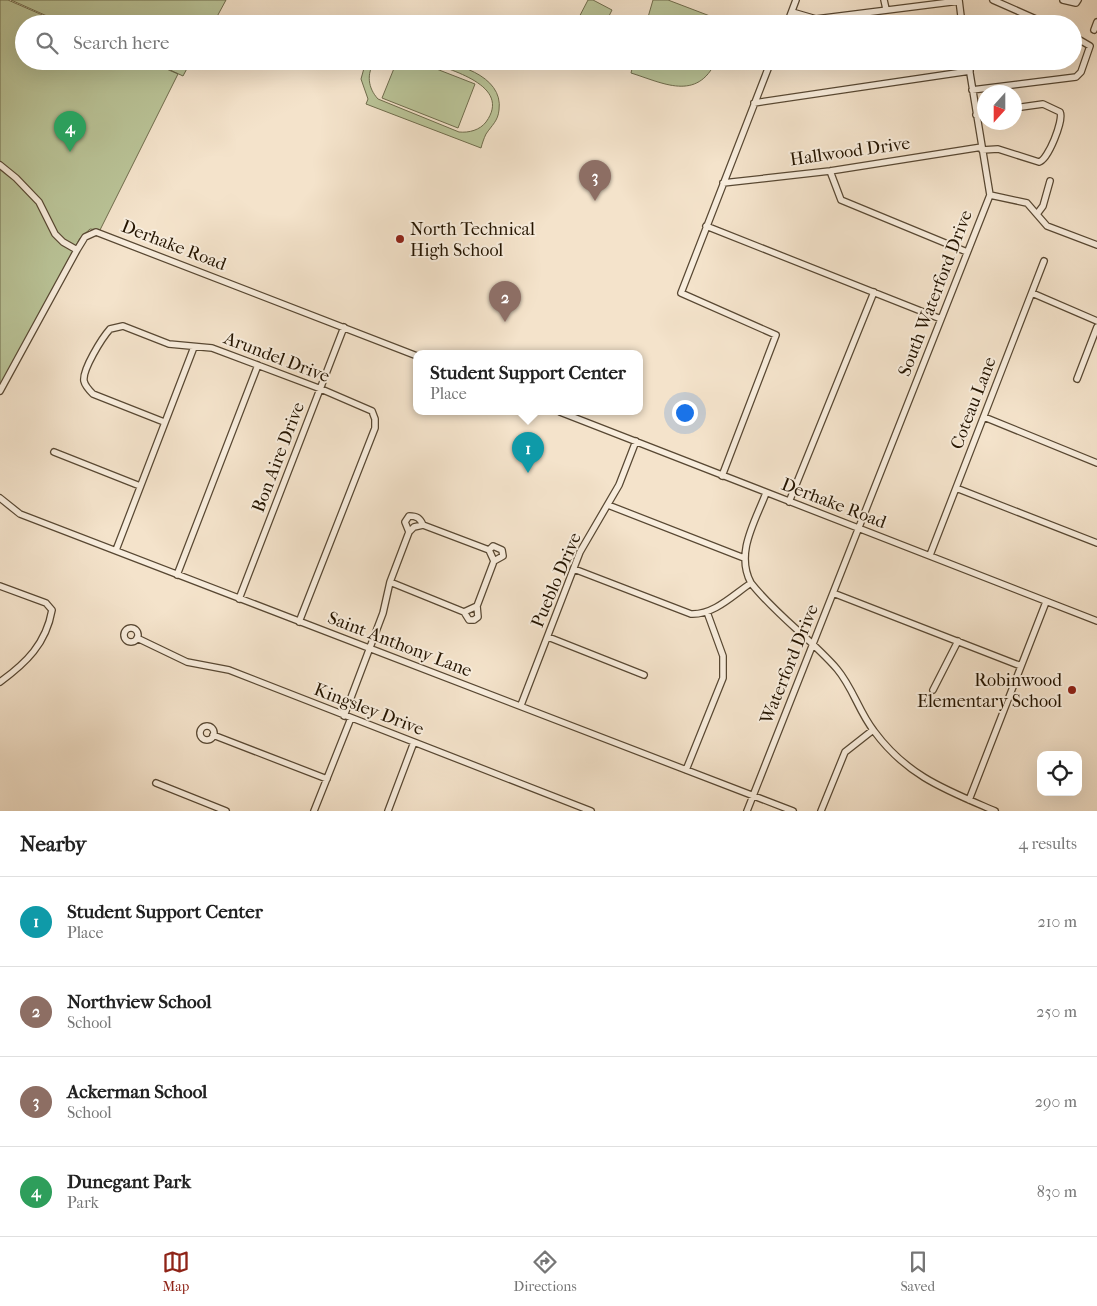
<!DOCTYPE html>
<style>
body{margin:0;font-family:"IM FELL French Canon",serif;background:#f2f2f2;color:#222}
.controls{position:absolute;right:15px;bottom:15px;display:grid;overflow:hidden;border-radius:10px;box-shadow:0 5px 20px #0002}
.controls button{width:45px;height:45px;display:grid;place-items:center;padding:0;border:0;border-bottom:1px solid #e0e0e0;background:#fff;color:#222;font:25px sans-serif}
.compass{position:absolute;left:977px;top:85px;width:45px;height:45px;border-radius:50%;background:#fff;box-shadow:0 5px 20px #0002;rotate:201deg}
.you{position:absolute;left:684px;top:412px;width:18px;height:18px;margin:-12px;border:4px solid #fff;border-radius:50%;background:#1a73e8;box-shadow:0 0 0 8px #1a73e833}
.badge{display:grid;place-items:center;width:32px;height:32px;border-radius:50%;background:#8f2418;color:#fff;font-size:16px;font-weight:700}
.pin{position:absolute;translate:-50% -41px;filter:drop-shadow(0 1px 2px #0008)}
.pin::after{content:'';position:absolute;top:26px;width:18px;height:15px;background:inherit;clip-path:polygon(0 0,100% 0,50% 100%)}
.popup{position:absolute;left:413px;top:350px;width:230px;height:65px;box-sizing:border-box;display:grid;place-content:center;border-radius:10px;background:#fff;filter:drop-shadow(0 1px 4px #0005);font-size:16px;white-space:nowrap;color:#767676}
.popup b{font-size:19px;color:#222}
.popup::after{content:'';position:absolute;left:50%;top:100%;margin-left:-10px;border:10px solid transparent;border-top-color:#fff}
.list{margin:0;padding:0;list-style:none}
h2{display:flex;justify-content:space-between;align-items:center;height:65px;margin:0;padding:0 20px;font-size:21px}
h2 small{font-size:16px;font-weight:400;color:#767676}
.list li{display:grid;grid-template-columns:32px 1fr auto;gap:15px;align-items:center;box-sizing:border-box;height:90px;padding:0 20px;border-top:1px solid #e0e0e0}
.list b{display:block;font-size:19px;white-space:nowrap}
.list p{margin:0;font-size:16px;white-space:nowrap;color:#767676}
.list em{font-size:16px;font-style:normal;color:#767676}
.icon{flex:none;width:28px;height:28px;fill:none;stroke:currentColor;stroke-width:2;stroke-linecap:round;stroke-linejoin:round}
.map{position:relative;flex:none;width:1097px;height:811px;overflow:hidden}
.search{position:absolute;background:#fff;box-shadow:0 5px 20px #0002;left:15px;right:15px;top:15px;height:55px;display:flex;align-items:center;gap:12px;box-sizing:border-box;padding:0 18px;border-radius:28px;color:#767676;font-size:19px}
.sheet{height:425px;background:#fff}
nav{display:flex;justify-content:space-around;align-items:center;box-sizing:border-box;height:70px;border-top:1px solid #e0e0e0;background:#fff;font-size:14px;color:#767676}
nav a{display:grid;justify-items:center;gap:2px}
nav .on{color:#8f2418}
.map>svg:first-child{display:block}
.green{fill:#bac498;stroke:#6f6c4c}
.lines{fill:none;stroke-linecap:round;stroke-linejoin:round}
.minor-casing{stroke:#584833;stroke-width:8}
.minor{stroke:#f8eddd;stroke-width:5.5}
.poi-dot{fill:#8f2418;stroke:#f8eddd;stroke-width:2}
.labels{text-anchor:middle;stroke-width:4;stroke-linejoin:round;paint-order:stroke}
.street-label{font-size:18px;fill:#241400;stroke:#f8eddd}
.poi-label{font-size:18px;fill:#241400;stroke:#f8eddd;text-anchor:start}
</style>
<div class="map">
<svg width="1097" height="811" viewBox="0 0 1097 811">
<rect width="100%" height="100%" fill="#f4e3cb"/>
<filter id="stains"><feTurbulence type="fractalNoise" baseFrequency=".004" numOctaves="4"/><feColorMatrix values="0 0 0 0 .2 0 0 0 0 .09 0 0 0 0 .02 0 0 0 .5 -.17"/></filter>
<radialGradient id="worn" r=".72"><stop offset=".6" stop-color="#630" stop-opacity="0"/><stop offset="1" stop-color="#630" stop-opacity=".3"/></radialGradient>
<path class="green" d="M0,0H8L63,24H24V61H148L178,74L100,230L90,229L80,238L0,386Z
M11,0H226L213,24H65Z
M588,0H593L612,10L605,24L576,23Z
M653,0H668L731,24H646Z
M151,61H191L183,76Z
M366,61H375C366,74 368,88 378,99L459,132C469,133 480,130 486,122C513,85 449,70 427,61C453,61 504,75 499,110C498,121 492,125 486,134C484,138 482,144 481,148L366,104L368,99L361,79Z
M397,61H416L475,84L458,128L382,98Z
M634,61H716C697,102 663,83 631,73Z"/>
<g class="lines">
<defs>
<path id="minor" d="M884,0L886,9
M959,0L962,24
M993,0L1047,24
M1063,0L1076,3L1078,0
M792,12L816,19L959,1
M787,24L796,0
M1094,30L1097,22
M972,90L1076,77L1081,72L1090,46L1073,36
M754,103L970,71
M976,115L984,113
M982,150L998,149L1039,162C1048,160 1064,120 1060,112L1043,104L1014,108
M0,165L16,178L39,202L55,234L63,242L77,250
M830,171L841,200L967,252
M723,183L830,171L982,147
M990,195L1027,203L1047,226L1097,245
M1037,214L1043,206L1050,181
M706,226L941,319
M1032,293L1097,321
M1077,379L1097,327
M0,391L77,250L85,237L96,232L417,356
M560,412L1097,621
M984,417L1097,463
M164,422L93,394C89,390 85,386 84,381C82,370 102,338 110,329L123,326L169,344L212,348L321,389L372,411L375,419V428L299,622
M54,452L140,486
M722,476L776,335L681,293L771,61
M956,488L1097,543
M766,493C755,522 735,553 751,583C776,615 811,639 837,669C853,688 859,712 874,731C907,776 946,790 995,811
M0,498L20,514L793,811
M789,502L874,292
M608,505L744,558
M409,532L405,522L409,516C417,516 420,518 423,525
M116,550L194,347
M489,550L493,546L502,550L503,556L494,561
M930,555L1044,261
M574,569L691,614C714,615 733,595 751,583
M177,575L258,365
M0,586L46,603L52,610C46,644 26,663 0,682
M833,593L1021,666
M239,599L344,327
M464,612L469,620H474L478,617L477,606
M124 635a7 7 0 1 1 14 0a7 7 0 1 1-14 0Z
M548,637L644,675
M137,638L187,662L229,670L591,811
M933,690L958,641
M521,705L580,552L619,485L636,441
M344,716L383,613L390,582L409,532L414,527L423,525L489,550L494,561L477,606L464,612L390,582
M200 733a7 7 0 1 1 14 0a7 7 0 1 1-14 0Z
M213,735L327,779
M686,770L723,678V656L707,612
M156,783L226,811
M969,800L1046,602
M314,811L351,718
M388,811L414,742
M747,811L990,195L968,61
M821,811L845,752L873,730"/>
</defs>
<use href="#minor" class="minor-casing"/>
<use href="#minor" class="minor"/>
</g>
<g class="poi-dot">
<circle cx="400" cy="239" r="5"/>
<circle cx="1072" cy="690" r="5"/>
</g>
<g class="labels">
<g class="street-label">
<text transform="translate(850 151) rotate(-8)" y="6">Hallwood Drive</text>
<text transform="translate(174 245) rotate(21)" y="6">Derhake Road</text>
<text transform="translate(935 293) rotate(-69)" y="6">South Waterford Drive</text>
<text transform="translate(277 357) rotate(21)" y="6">Arundel Drive</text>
<text transform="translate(973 403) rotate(-69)" y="6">Coteau Lane</text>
<text transform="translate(278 457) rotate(-69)" y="6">Bon Aire Drive</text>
<text transform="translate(834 503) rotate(21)" y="6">Derhake Road</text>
<text transform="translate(556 580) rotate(-67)" y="6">Pueblo Drive</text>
<text transform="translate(400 644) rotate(21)" y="6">Saint Anthony Lane</text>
<text transform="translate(789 664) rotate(-68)" y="6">Waterford Drive</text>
<text transform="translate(369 709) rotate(21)" y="6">Kingsley Drive</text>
</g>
<g class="poi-label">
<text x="410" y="235">North Technical<tspan x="410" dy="21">High School</tspan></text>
<text x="1062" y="686" text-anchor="end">Robinwood<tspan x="1062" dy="21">Elementary School</tspan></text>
</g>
</g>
<rect width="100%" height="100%" filter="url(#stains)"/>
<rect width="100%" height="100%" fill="url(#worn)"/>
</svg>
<div class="controls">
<button><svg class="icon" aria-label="locate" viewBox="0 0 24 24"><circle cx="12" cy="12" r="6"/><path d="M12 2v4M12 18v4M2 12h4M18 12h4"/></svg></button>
</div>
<svg class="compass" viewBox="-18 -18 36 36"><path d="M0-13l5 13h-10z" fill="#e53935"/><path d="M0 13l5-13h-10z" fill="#767676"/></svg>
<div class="you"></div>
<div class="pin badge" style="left:528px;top:473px;background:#0f9aa8">1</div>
<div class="popup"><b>Student Support Center</b>Place</div>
<div class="pin badge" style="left:505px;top:322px;background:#8d6e63">2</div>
<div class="pin badge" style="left:595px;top:201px;background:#8d6e63">3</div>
<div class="pin badge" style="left:70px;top:152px;background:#2e9e5b">4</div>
<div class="search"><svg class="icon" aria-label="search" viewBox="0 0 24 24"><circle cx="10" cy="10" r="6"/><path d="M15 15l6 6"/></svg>Search here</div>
</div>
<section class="sheet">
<h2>Nearby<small>4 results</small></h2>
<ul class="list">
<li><span class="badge" style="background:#0f9aa8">1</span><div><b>Student Support Center</b><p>Place</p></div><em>210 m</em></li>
<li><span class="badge" style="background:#8d6e63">2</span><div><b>Northview School</b><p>School</p></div><em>250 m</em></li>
<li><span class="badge" style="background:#8d6e63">3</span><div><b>Ackerman School</b><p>School</p></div><em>290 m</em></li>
<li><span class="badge" style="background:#2e9e5b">4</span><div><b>Dunegant Park</b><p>Park</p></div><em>830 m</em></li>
</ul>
</section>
<nav>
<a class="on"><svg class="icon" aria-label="map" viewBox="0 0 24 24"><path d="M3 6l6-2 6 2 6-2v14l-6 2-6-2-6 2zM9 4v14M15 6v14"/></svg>Map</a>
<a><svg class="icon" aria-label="directions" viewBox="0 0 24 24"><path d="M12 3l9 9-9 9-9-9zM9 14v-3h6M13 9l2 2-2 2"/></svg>Directions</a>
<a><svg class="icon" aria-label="saved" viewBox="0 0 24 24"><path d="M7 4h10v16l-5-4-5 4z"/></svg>Saved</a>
</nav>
